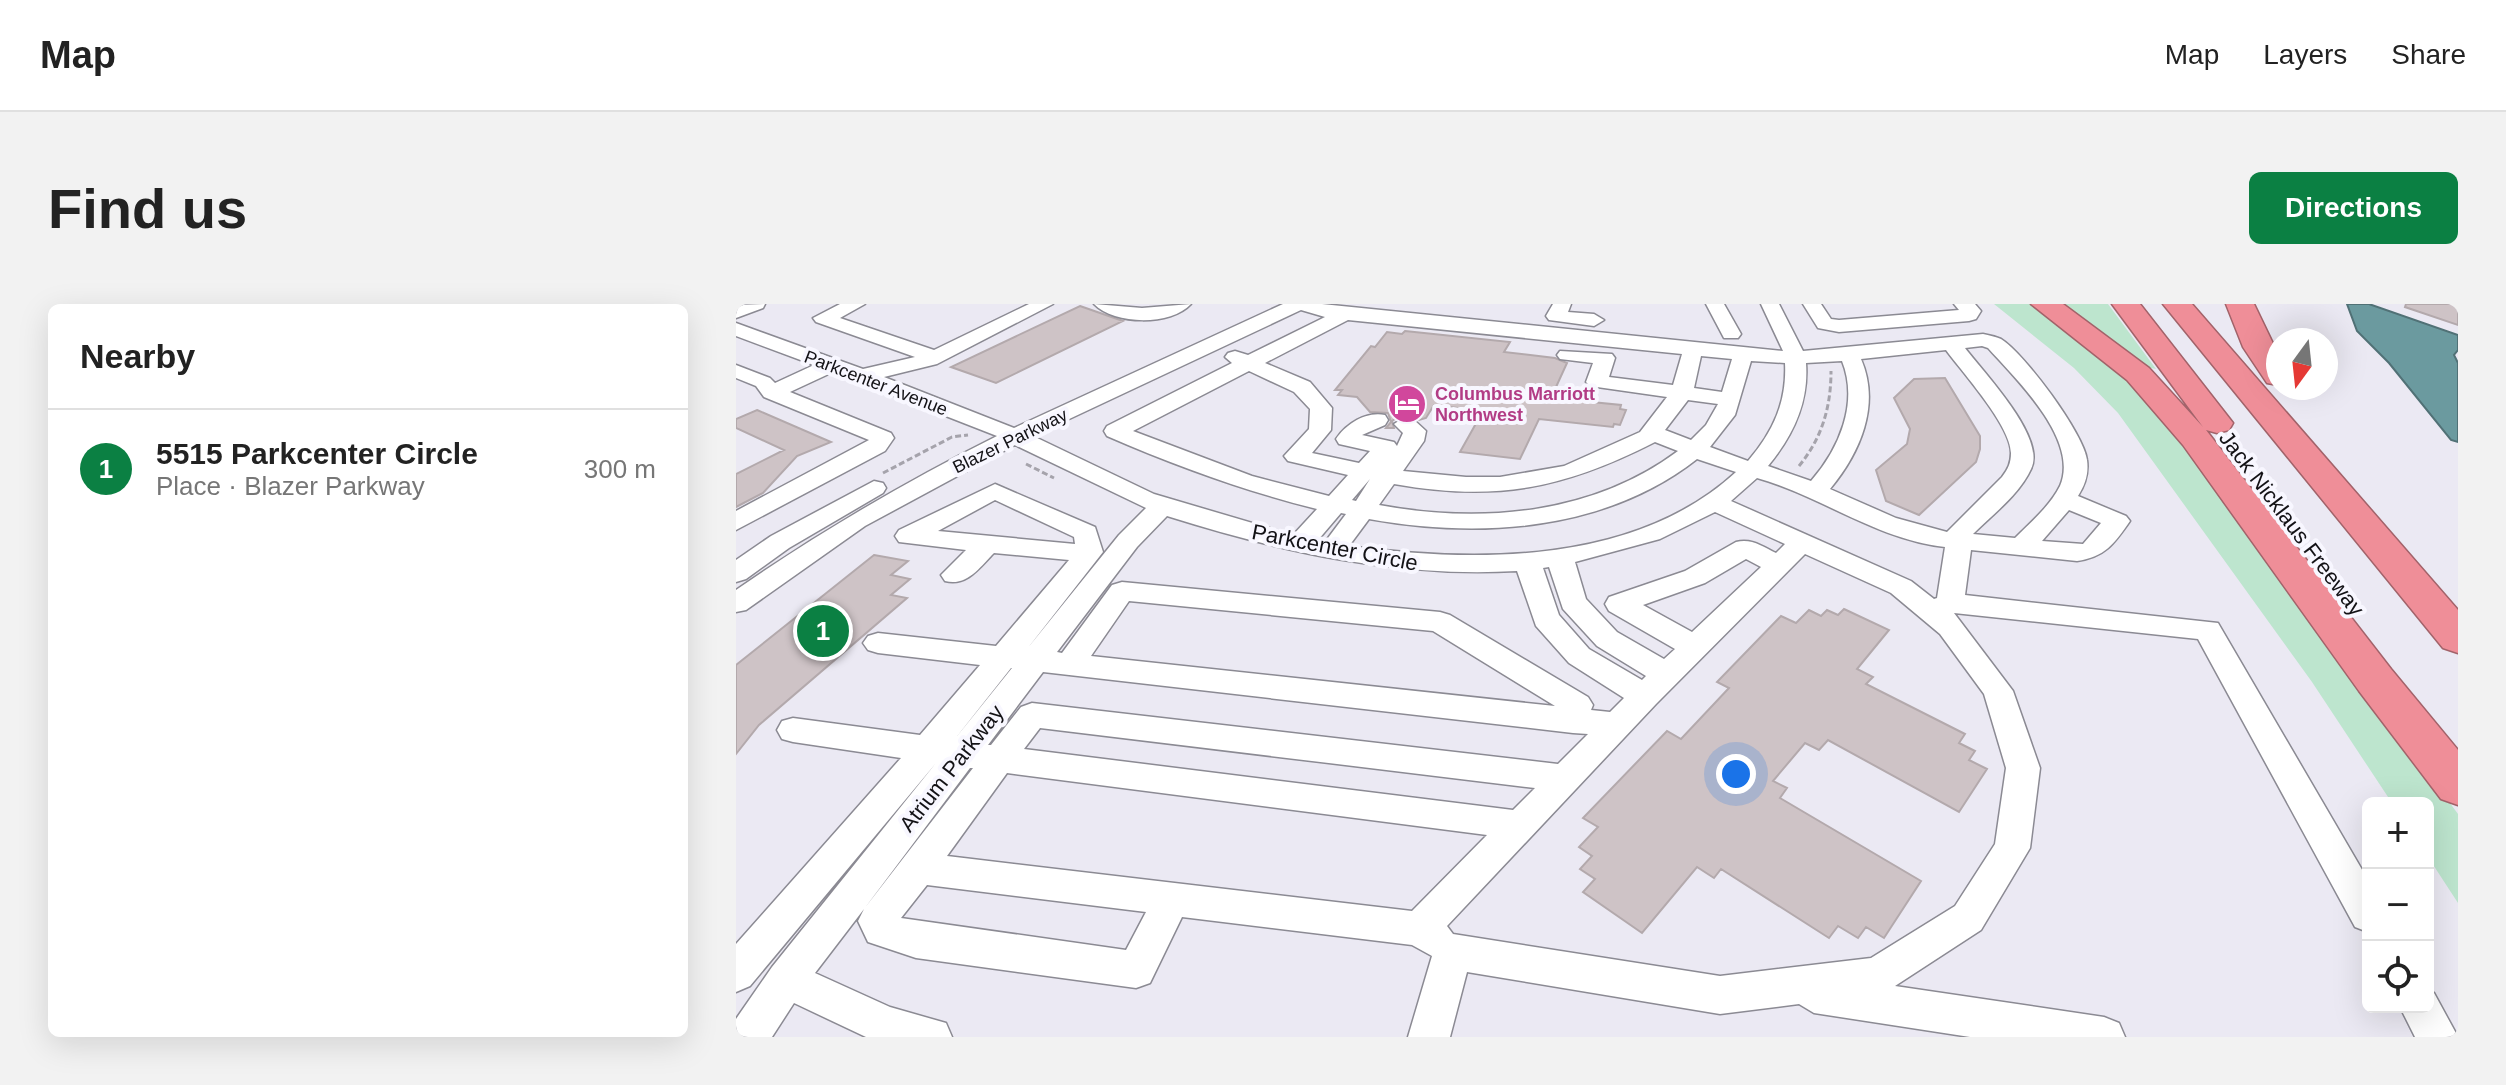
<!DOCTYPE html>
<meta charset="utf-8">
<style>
body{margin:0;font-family:Arial,sans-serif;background:#f2f2f2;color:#222}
.controls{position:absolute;right:24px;bottom:24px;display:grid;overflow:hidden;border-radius:12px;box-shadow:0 8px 32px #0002}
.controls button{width:72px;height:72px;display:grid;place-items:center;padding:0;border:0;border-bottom:2px solid #e0e0e0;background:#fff;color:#222;font:40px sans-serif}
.compass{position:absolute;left:1530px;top:24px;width:72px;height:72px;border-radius:50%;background:#fff;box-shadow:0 8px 32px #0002;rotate:195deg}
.you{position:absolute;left:1000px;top:470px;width:28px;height:28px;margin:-20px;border:6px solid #fff;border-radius:50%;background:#1a73e8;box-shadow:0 0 0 12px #1a73e833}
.badge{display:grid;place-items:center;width:52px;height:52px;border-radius:50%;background:#0b8043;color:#fff;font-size:26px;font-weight:700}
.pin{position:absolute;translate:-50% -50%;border:4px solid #fff;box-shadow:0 2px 8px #0006}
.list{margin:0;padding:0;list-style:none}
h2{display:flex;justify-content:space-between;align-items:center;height:104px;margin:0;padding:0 32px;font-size:34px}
h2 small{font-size:26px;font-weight:400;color:#767676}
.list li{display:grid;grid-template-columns:52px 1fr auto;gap:24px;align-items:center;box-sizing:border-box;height:120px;padding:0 32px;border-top:2px solid #e0e0e0}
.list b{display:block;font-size:30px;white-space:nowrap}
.list p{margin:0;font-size:26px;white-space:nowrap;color:#767676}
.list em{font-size:26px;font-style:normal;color:#767676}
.icon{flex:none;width:44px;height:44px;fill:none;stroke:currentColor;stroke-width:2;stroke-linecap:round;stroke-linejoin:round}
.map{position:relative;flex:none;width:1722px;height:733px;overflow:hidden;border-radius:12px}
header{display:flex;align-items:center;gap:48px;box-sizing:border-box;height:112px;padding:0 40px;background:#fff;border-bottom:2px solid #e0e0e0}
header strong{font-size:38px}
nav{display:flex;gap:44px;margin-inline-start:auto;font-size:28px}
.intro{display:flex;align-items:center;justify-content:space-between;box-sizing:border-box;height:192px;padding:0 48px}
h1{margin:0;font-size:56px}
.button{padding:20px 36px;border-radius:12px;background:#0b8043;color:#fff;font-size:28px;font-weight:700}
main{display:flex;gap:48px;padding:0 48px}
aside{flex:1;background:#fff;border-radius:12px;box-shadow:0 8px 32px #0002}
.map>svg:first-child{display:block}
.green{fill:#bde5ce}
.water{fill:#6b9a9f;stroke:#517176;stroke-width:2}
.building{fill:#cec3c6;stroke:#b3a9ac;stroke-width:2}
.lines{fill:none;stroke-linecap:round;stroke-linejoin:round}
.minor-casing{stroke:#8b8a93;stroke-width:3}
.highway-casing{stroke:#a2636a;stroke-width:3}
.path{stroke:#a5a3ab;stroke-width:3;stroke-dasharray:6 3;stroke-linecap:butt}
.minor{fill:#fff;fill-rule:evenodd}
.highway{fill:#ef8e98;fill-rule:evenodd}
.labels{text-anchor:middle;stroke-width:8;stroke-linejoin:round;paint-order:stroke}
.far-street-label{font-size:18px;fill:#131216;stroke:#f8f7ff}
.far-hotel-label{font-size:18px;font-weight:bold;fill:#b23c85;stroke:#f8f7ff;text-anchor:start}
.street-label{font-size:22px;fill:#131216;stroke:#f8f7ff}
</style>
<header>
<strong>Map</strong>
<nav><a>Map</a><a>Layers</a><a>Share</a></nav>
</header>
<div class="intro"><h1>Find us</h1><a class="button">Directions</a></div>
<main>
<aside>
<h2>Nearby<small></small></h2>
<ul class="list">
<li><span class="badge">1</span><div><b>5515 Parkcenter Circle</b><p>Place · Blazer Parkway</p></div><em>300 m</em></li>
</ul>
</aside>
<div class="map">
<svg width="1722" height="733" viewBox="0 0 1722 733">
<rect width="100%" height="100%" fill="#ebe9f3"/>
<path class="green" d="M1258,0H1301L1397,74L1452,141L1722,510V599L1692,553V499H1656L1576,378L1382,109L1338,64Z
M1317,0H1372L1420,65L1397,60Z"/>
<path class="water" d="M1611,0H1633L1722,31V46L1718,51L1722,59V138L1715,136L1653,59L1621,27Z"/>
<path class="building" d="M1670,0H1722V21L1669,3Z
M344,2L387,17L260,79L215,63Z
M669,27L774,38L768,48L819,54L831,59L815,94L885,101L884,105L890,106L884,121L878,120L877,123L803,115L784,155L724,148L747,107L698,101L690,114L683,116L667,110L656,117L658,124H650L655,118L652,109L634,108L621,93L602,91L606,86H599L635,42L639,43L651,28L666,30Z
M1209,74L1244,132V145L1240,158L1183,211L1150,197L1140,166L1171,140L1174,125L1158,94L1178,75Z
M21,106L95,138L61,152L27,189L0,203V170L48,146L0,124V115Z
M138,251L172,257L155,271L174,275L155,291L171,294L23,421L0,450V361Z
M1108,305L1153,326L1121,365L1137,373L1130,380L1229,430L1223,439L1239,447L1233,456L1251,465L1223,508L1092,436L1083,446L1069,439L1037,477L1051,484L1044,494L1185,577L1148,634L1130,623L1122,634L1102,622L1093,634L985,565L978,574L961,563L906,629L847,588L859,575L844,565L856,552L843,543L862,523L847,514L931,427L945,435L993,384L981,378L1045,312L1060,319L1073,306L1085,312L1091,306L1102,311Z"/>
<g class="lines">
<defs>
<path id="minor" d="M29,0L27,4L0,14V1Z
M104,0H129L104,14L198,46L293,0H317L201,60L148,73L278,124L547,0H586L1047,47L1025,0H1043L1067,47L1247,30C1253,31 1260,33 1265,35C1288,49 1348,130 1351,156C1353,170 1349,181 1342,192L1390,212L1394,217C1378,240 1369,253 1341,257L1235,246L1229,291L1482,319L1632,576V628L1619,623L1462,335L1218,309L1277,387L1304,464L1294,544L1245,626L1159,682L1368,713L1383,719L1389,733H1234L1078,709L1063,700L984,710L731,668L714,733H672L696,652L676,641L446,613L414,679L400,684L180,654L132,638L122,617L128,605L79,669L154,703L210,719L216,733H130L58,699L36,733H0V715L36,663L200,459L14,682L0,688V640L165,454L57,438L46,435L41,426L46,417L57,414L184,431L244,361L142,349L132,346L127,339L132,332L142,329L260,342L333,256L258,249C244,263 231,283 209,277L205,271L230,246L163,238L159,232L163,226L259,180L359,223L367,248L291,345L383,231L410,204L279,141L129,222L10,306L0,308V286C84,228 169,178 261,132L97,68L54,88L155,129L158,134L149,147L0,226V207L133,136L28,93L20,82L0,74V61L34,74L39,79L78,61L0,32V19L127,65L179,53L80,18L77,14ZM565,6L589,13L512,51L499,47L492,49L489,53L496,59L371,122L368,127L371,132C440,162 509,187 581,205L557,231L418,190L297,132ZM612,16L946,50L937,81L873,73L879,54L876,50L824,47L821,51L824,55L857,59L850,78L854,82L931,93L904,128L828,162L764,173H730L667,167L688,137L690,127L677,115L669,113L658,120L667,129L661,142L658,138L626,131L649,121L652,116L649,111C630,107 610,120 600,135L603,140L634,147L623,159L576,149L595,126L596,104L574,78L529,59ZM1246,42L1252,44C1280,75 1344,136 1324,182C1314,202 1295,218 1279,234L1237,230C1256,211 1283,191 1295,165C1311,134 1248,69 1229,44ZM1210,46C1227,69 1275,122 1275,149C1275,159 1272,165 1266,173L1211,228L1160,214L1094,185C1124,149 1145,101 1125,55ZM965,52L996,55L986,88L958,84ZM1015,57L1049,59C1051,98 1037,128 1012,157L974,143L999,111ZM1106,57C1123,99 1103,145 1075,177L1032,162C1057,132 1073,99 1070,59ZM513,67L558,88L574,105L573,125L548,152L552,157L612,171L593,192L516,172L397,127ZM952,96L982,100L970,121L955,136L929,126ZM919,138L942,147C856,211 745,220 643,201L658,180C760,198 827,185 919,138ZM961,155L1000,168C899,261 740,259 613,242L633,215C745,235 869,227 961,155ZM1021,174C1085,192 1142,236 1209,243L1201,294L1198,295L1175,277L995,197ZM634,175L620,197L616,196ZM259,196L338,233L339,240L202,227ZM1333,206L1365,219L1347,240L1306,237ZM979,208L1049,240L1040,249C1026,242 1015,234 1000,238L949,267L873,293L869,300L873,307L939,345L928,355L881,328L850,295L839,258L924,235ZM605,209L610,210L589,238L582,236ZM431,212C546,248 660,274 781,267L800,322L833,359L888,394L874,408L855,406L857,401L852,393L714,311L704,308L386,278L376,281L326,349L321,348L401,243ZM1069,250L1155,289L1204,330L1248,390L1270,464L1259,540L1219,602L1135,654L984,672L717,630L711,622L920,400ZM1010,255L1025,263L956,328L907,301L969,279ZM813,263L827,305L861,342L910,372L906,376L853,345L823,311L807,264ZM393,297L697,327L819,402L355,352ZM275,364H276L218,436ZM307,368L837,429L852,430L822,460L296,399L285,403L255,441H252ZM304,424L799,484L777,506L288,445ZM234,464H237L128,605ZM271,469L751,531L676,607L211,552ZM191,581L410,608L390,646L165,614Z
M358,0L406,4L455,0C435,22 378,21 358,0Z
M817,0H835L832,8L858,10L868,16L858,22L813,16L810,12Z
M970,0H988L1005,30L1002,34H988Z
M1067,0H1085L1095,15L1103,16L1223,6L1218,0H1239L1245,7L1240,15L1233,17L1103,28L1082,24Z
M138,177L147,179L150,184L147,189L53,244L10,275L0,278V256L35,232Z
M1692,687L1698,689L1722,733H1679L1664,703H1692Z"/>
<path id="highway" d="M1295,0H1327L1413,64L1467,123L1376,0H1404L1497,119L1493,126L1481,129L1470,126L1655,365L1722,446V501L1705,495L1623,387L1447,141L1391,76Z
M1427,0H1456L1722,306V349L1707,344Z
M1490,0H1518L1542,50V81L1531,79L1507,43Z"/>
</defs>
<use href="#minor" class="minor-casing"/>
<use href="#highway" class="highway-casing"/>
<path class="path" d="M290,160L318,174
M1063,162C1086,134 1095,103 1095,67
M147,169L216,133L232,131"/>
<use href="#minor" class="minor"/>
<use href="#highway" class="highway"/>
</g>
<defs>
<symbol id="hotel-disc" viewBox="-11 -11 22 22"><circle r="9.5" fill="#d1479c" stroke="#f8f7ff"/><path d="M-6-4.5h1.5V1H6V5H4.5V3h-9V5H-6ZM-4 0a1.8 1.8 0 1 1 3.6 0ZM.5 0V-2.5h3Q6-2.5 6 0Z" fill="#fff"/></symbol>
</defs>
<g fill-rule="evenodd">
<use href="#hotel-disc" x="649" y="78" width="44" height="44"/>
</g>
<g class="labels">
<g class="far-street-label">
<text transform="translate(140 79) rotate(21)" y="6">Parkcenter Avenue</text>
<text transform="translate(274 137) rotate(-26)" y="6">Blazer Parkway</text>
</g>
<g class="far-hotel-label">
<text x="699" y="96">Columbus Marriott<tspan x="699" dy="21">Northwest</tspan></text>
</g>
<g class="street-label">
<text transform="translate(1556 219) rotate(53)" y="8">Jack Nicklaus Freeway</text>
<text transform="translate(599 243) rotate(11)" y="8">Parkcenter Circle</text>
<text transform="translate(215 464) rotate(-52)" y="8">Atrium Parkway</text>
</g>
</g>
</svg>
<div class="controls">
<button>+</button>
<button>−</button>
<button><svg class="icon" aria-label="locate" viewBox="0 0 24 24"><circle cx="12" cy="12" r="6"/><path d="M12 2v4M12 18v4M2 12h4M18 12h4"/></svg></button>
</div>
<svg class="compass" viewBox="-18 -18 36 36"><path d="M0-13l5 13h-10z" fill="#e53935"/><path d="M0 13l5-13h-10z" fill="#767676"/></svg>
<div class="you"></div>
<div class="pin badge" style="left:87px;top:327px">1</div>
</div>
</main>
